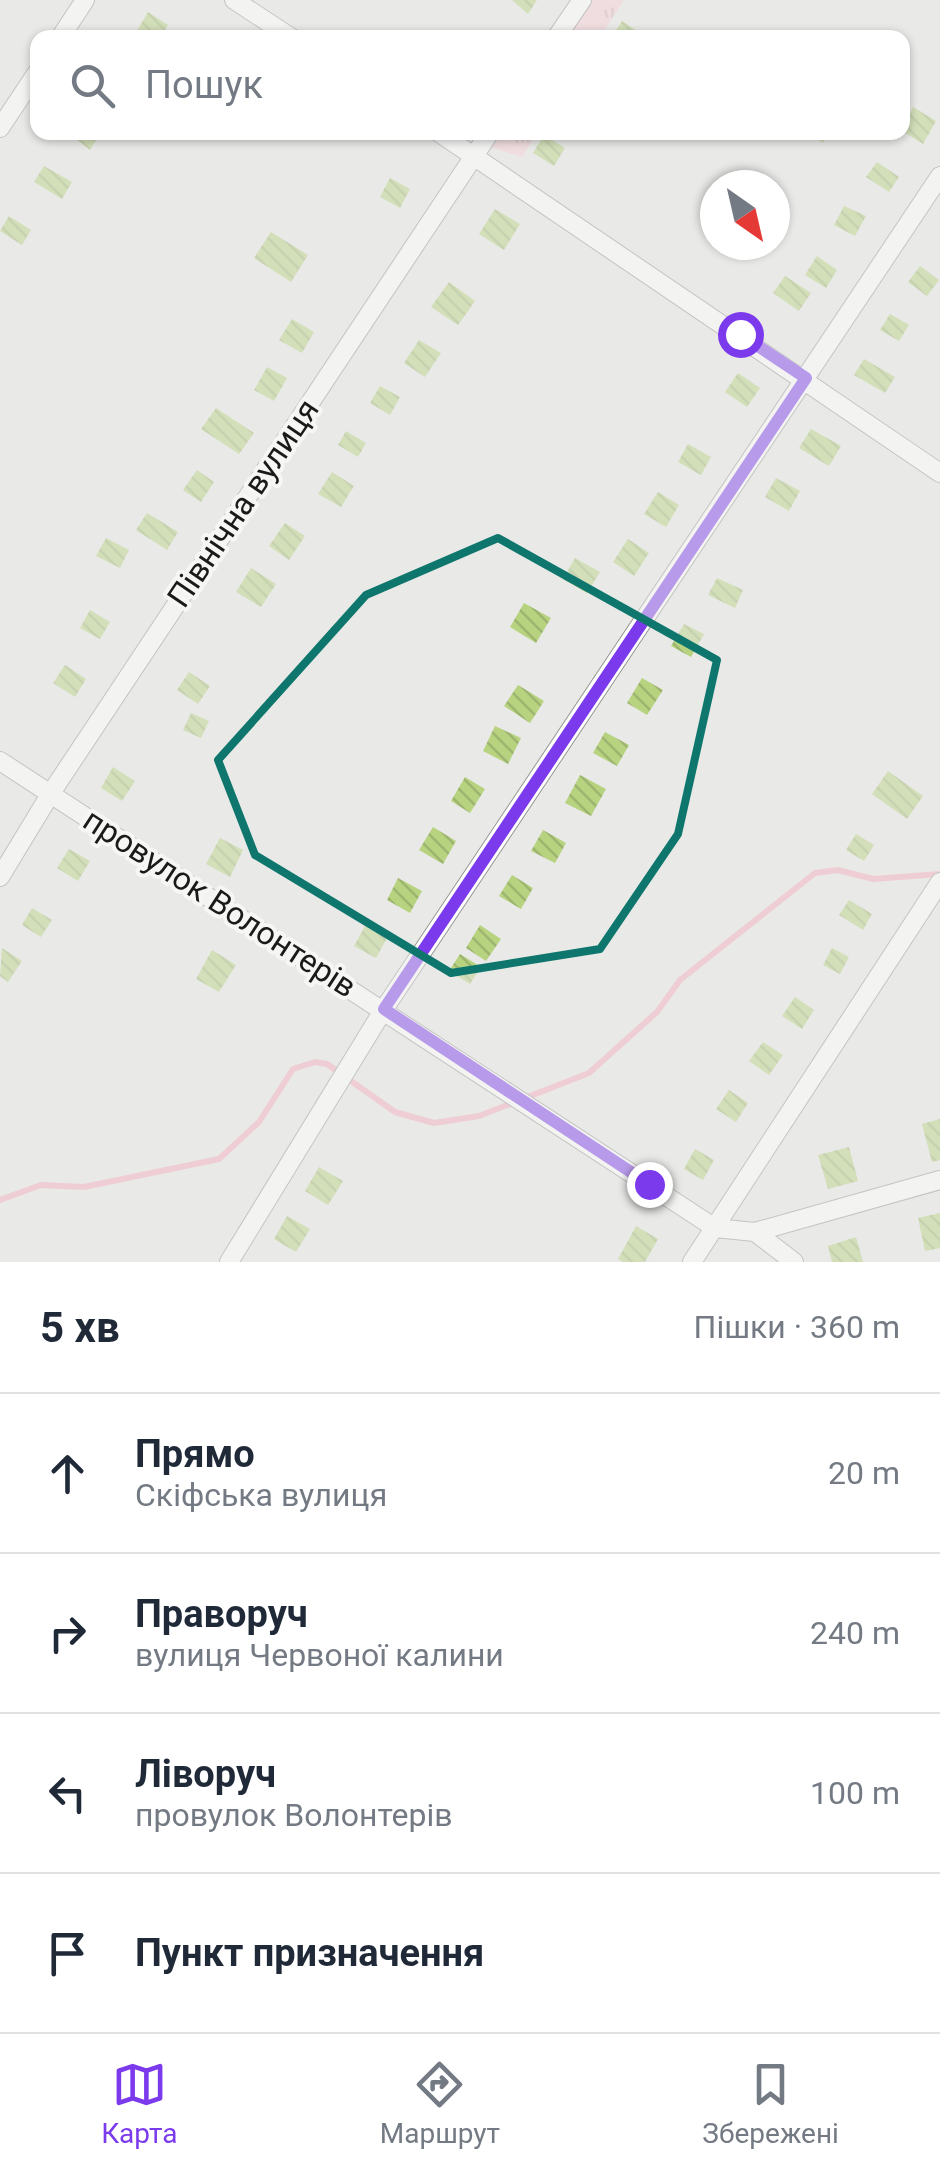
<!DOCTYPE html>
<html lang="uk">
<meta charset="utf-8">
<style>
body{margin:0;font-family:Roboto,sans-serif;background:#f2f2f3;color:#1f2937}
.compass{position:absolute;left:700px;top:170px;width:90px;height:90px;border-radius:50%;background:#fff;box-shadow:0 2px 8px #0004;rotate:146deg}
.stop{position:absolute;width:30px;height:30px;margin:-22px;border:8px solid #7c3aed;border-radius:50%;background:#fff}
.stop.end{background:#7c3aed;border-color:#fff;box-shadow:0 2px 10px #0008}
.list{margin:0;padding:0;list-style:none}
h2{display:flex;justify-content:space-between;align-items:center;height:130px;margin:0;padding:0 40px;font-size:42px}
h2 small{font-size:32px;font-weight:400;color:#747a83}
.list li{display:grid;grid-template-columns:65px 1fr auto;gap:30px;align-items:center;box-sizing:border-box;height:160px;padding:0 40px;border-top:2px solid #e0e1e3}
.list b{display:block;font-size:38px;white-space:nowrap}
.list p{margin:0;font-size:32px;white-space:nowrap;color:#747a83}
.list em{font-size:32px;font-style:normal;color:#747a83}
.icon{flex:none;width:55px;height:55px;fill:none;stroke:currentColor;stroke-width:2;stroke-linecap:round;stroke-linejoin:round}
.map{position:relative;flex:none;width:940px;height:1262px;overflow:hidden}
.search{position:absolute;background:#fff;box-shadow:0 2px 8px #0004;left:30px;right:30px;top:30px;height:110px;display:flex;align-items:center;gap:25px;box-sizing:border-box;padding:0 35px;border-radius:20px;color:#747a83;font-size:38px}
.sheet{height:770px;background:#fff}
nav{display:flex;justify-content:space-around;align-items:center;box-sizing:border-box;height:140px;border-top:2px solid #e0e1e3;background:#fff;font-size:28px;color:#747a83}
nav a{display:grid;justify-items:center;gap:5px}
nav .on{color:#7c3aed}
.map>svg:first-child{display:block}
.grass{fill:url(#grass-tufts)}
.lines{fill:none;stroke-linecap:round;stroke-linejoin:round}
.stream{stroke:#f7acbd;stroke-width:6}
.building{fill:url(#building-back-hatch)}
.street-casing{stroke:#969794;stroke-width:20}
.street{stroke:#fff;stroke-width:18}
.route{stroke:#7c3aed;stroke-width:12}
.marked{fill:none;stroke:#0f766e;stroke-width:8;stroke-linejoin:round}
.labels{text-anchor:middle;stroke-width:8;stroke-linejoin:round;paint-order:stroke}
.street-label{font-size:32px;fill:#1a1a19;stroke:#f6f7f4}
</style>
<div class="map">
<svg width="940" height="1262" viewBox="0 0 940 1262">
<defs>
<pattern id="grass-tufts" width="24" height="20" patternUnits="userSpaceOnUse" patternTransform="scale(2.5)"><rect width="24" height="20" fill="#f8cfd8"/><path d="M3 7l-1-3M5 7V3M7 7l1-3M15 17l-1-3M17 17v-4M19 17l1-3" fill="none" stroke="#d4b1b9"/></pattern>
<pattern id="building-back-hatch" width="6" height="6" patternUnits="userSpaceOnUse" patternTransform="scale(2.5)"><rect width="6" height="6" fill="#b7d380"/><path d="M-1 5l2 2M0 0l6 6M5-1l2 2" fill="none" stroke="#9db56e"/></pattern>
</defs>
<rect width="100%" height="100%" fill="#e9eae7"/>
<path class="grass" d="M591,0H624L600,37L565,38Z
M500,133H538L522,157L490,147Z"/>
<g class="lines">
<path class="stream" d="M0,1200L41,1185L84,1187L219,1159L259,1122L293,1069L315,1062L327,1064L395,1112L434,1123L479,1116L589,1073L657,1012L680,980L815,873L838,870L873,879L940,874"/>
</g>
<path class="building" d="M512,0H537L528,14Z
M148,12L168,25L160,38L135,34Z
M622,21L639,32L636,38H611Z
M913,107L936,121L923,144L902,131Z
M67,132H101L90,150Z
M806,132H829L823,143Z
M544,135L565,148L554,166L533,153Z
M877,162L899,177L889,192L866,177Z
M44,166L72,182L62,199L34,182Z
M390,178L410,189L400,208L380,197Z
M844,206L866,216L855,236L834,225Z
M495,209L520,224L504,250L479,234Z
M9,216L31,230L22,245L0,231Z
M271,232L308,255L291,282L254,258Z
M817,256L837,270L826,288L805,275Z
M920,266L939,280L927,296L908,282Z
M785,276L811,293L799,311L773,293Z
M449,282L475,301L458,325L431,307Z
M890,314L909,325L899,341L880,330Z
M292,319L314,332L302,353L279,340Z
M419,340L441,353L425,377L404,363Z
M864,359L895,377L885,393L854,375Z
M267,367L287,378L274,401L254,390Z
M738,373L760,388L747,407L725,392Z
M380,386L400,397L390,415L370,403Z
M216,408L254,433L239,454L201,429Z
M811,429L841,446L829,466L799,448Z
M346,431L366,443L358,457L338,445Z
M688,444L711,457L701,475L678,462Z
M197,470L214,482L201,502L183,490Z
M332,472L354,486L341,507L318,494Z
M776,478L800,491L789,511L765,497Z
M658,492L679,505L666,527L644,514Z
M147,513L178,532L167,550L136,530Z
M285,523L305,536L289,560L269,546Z
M106,538L129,550L120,568L96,556Z
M628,539L649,553L634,576L613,562Z
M575,558L600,572L587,593L563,579Z
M251,568L276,584L261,607L236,592Z
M717,578L743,590L735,608L708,595Z
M524,603L551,618L536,643L510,627Z
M90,610L110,622L100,639L80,628Z
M684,624L704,634L691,657L671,646Z
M65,665L86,679L75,697L53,683Z
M189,672L210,686L198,704L177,690Z
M642,678L663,690L647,715L627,703Z
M518,685L544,701L530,723L504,706Z
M191,713L209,721L201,738L183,730Z
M495,726L521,738L508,764L483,751Z
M605,732L629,745L617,766L593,753Z
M113,767L135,781L122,801L101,788Z
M888,771L923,796L907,819L872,794Z
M580,775L606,789L591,816L565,803Z
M465,777L485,789L470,813L451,801Z
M433,827L456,841L443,864L419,850Z
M543,830L566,843L555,863L531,851Z
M856,834L874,845L864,861L846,850Z
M220,838L243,850L230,877L206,864Z
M69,849L90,861L78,881L57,868Z
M512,875L533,888L521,909L499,896Z
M398,878L422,891L410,913L387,900Z
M849,900L872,914L863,930L839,915Z
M32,908L52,920L41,937L22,925Z
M480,925L501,939L486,961L466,948Z
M365,926L387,938L376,958L354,946Z
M2,948L22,961L8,982L0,976Z
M832,948L849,957L840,974L823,965Z
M212,950L236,965L219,992L196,979Z
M460,954L481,967L470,984L449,971Z
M795,997L814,1010L802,1029L782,1016Z
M763,1042L783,1055L769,1075L749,1061Z
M729,1090L748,1103L736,1122L716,1109Z
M940,1119V1160L932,1162L922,1124Z
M849,1147L858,1181L828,1189L818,1155Z
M695,1149L714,1160L703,1180L684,1169Z
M319,1167L343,1181L328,1205L305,1191Z
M940,1213V1248L925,1251L918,1218Z
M287,1216L310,1229L296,1252L274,1239Z
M636,1226L658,1239L645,1262H623L618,1259Z
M856,1237L863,1262H832L828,1246Z"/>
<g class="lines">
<defs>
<path id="street" d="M234,0L292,38
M60,38L85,0
M556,38L582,0
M0,128L38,71
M438,132L940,473
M0,761L715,1228L755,1232L794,1262
M0,877L51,793L490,132
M755,1232L940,1180
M229,1262L384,1009L940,176
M692,1262L940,882"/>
</defs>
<use href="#street" class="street-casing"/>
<use href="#street" class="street"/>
</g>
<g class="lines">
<path class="route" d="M649,1184L384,1009L806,378L740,334"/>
</g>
<path d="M0 0H940V1262H0ZM498,538L717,660L678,834L600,949L451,973L255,855L218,760L366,595Z" fill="#e9eae7" fill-opacity=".55" fill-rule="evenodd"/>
<path class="marked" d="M498,538L717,660L678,834L600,949L451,973L255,855L218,760L366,595Z"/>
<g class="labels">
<g class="street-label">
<text transform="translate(243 503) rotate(-56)" y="11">Північна вулиця</text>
<text transform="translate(220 903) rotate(33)" y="11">провулок Волонтерів</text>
</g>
</g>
</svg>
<svg class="compass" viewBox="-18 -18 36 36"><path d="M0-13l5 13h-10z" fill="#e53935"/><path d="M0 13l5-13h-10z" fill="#747a83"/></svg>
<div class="stop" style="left:740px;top:334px"></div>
<div class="stop end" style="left:649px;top:1184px"></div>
<div class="search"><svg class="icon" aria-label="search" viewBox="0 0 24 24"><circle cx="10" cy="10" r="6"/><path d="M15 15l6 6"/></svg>Пошук</div>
</div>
<section class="sheet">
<h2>5 хв<small>Пішки · 360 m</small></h2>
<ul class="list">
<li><svg class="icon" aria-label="ahead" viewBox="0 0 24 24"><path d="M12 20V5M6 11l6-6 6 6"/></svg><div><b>Прямо</b><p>Скіфська вулиця</p></div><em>20 m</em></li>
<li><svg class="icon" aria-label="right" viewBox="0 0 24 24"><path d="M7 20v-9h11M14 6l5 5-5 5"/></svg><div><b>Праворуч</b><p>вулиця Червоної калини</p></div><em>240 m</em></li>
<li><svg class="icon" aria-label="left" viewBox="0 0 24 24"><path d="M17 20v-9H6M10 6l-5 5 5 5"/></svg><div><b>Ліворуч</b><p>провулок Волонтерів</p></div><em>100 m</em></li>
<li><svg class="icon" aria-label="arrive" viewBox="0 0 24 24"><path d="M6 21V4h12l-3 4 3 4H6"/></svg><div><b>Пункт призначення</b></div></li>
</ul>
</section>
<nav>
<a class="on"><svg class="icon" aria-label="map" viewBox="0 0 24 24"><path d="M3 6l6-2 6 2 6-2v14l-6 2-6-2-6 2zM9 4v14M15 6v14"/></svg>Карта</a>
<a><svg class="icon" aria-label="directions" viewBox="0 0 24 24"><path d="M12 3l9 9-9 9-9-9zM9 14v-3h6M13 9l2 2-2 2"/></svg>Маршрут</a>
<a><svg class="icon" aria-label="saved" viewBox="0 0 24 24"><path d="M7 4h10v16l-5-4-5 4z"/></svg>Збережені</a>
</nav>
